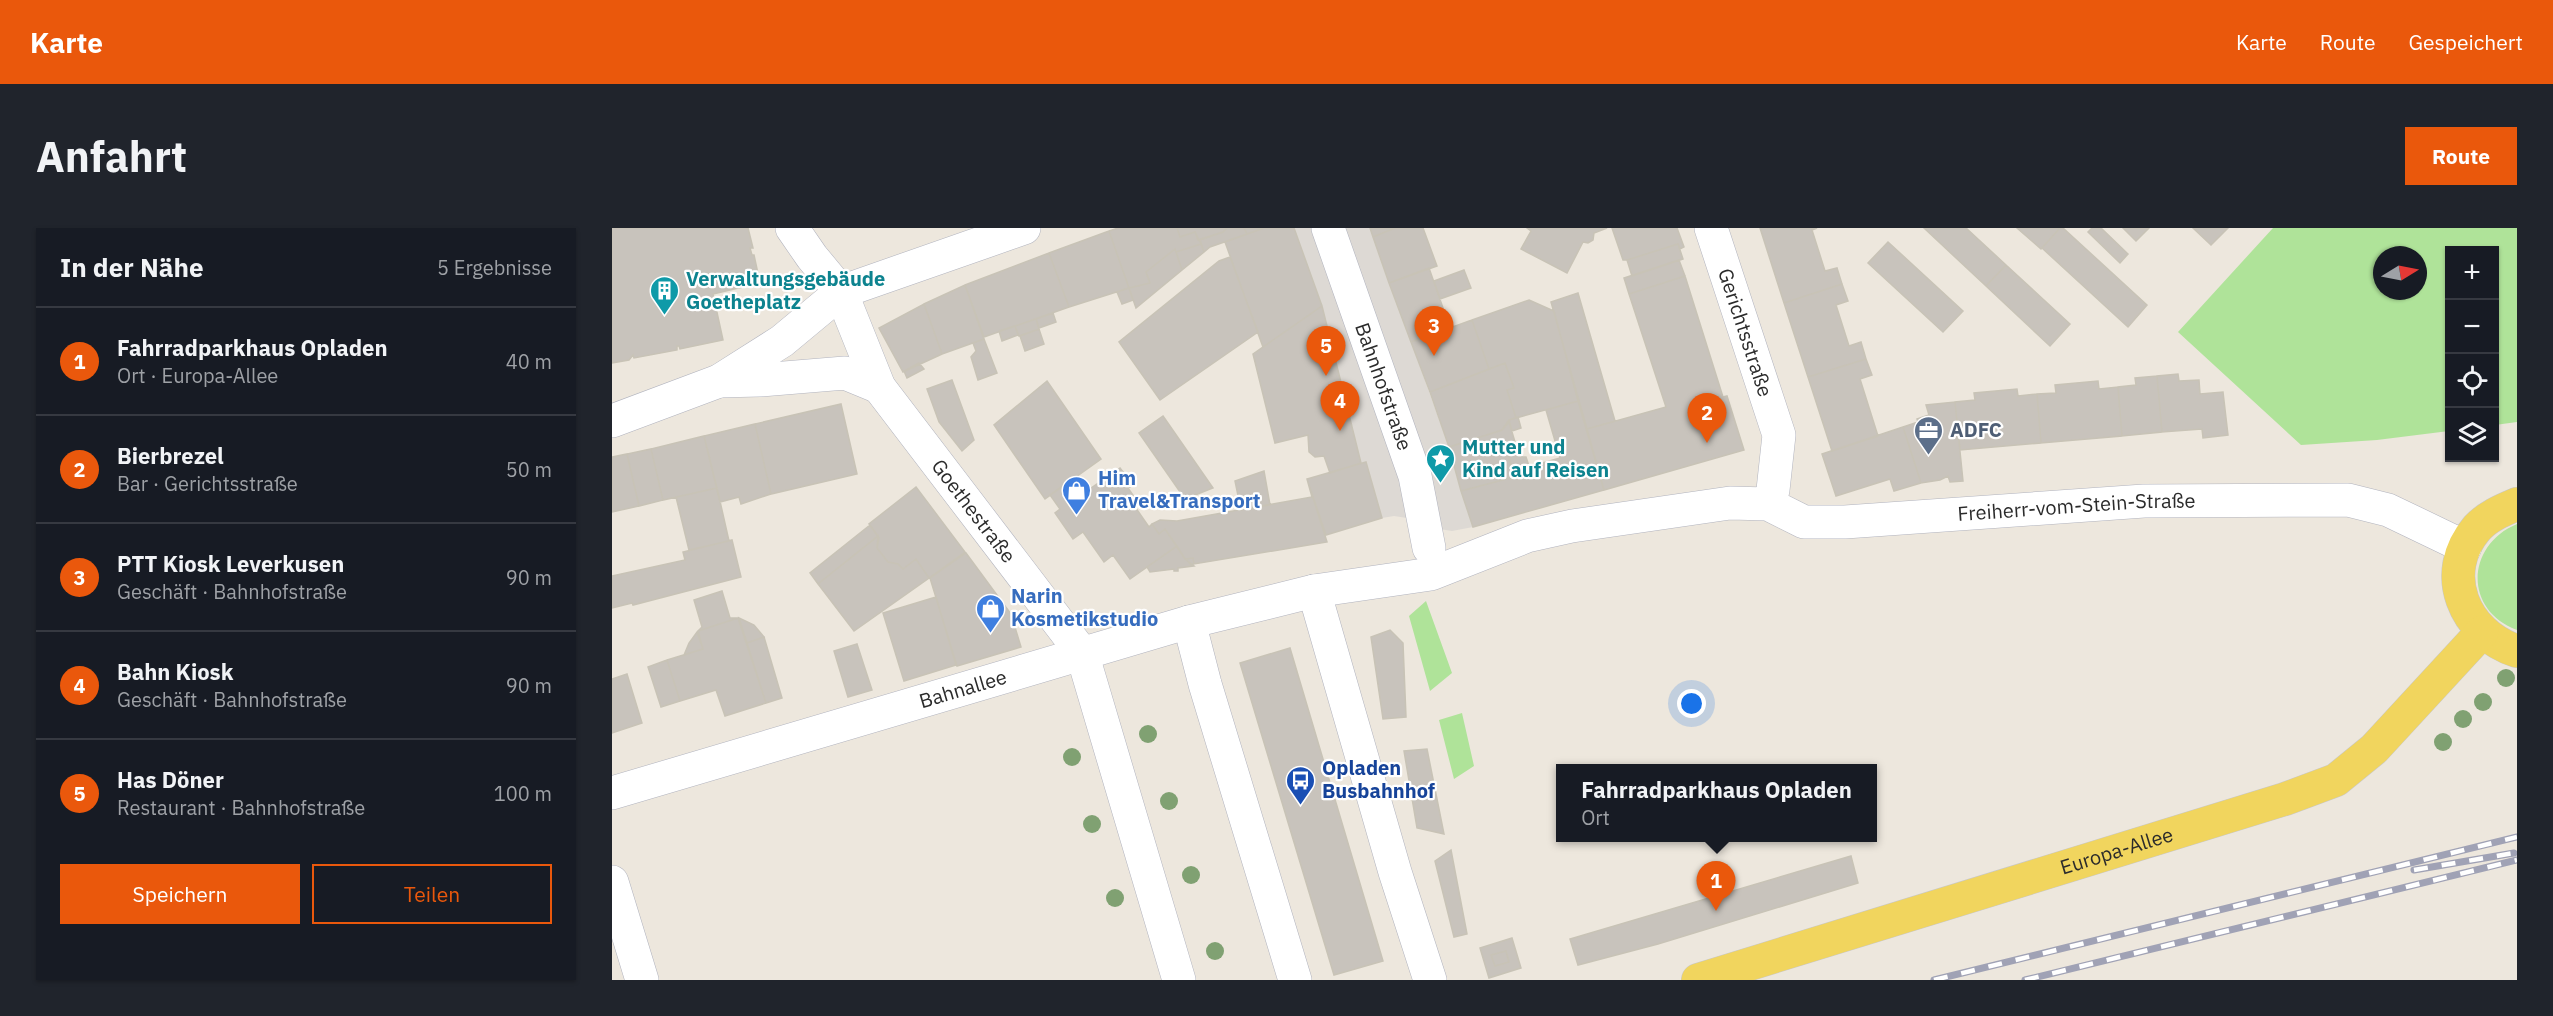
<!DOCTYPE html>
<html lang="de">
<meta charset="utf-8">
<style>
body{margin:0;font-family:"IBM Plex Sans",sans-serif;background:#20242c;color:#f1f3f6}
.controls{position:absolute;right:18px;top:18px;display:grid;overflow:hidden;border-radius:0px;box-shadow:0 2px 4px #0004}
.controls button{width:54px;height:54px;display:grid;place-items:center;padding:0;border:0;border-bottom:2px solid #363941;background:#171b24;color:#f1f3f6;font:30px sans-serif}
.compass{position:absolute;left:1761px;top:18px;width:54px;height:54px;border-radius:50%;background:#171b24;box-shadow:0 2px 4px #0004;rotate:80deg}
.you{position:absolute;left:1080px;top:476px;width:21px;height:21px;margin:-15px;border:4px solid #fff;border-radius:50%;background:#1a73e8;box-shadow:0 0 0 9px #1a73e833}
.badge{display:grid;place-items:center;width:39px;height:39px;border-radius:50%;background:#ea580c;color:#fff;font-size:20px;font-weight:700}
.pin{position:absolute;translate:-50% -50px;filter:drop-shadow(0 2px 3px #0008)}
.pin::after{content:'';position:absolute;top:32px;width:21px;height:18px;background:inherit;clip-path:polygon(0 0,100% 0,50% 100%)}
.popup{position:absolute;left:944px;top:536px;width:321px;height:78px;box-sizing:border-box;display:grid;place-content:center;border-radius:0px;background:#171b24;filter:drop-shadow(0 2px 4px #0005);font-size:20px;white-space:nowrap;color:#9ea1a6}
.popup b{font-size:22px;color:#f1f3f6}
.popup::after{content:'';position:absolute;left:50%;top:100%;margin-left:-12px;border:12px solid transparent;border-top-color:#171b24}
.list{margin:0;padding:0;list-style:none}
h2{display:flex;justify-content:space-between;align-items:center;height:78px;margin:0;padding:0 24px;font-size:26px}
h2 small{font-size:20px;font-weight:400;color:#9ea1a6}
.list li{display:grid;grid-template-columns:39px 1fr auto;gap:18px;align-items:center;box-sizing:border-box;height:108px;padding:0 24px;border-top:2px solid #363941}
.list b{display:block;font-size:22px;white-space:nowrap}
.list p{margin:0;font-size:20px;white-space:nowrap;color:#9ea1a6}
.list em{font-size:20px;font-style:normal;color:#9ea1a6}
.actions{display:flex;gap:12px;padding:18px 24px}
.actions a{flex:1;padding:14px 0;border:2px solid #ea580c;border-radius:0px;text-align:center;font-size:21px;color:#ea580c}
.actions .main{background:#ea580c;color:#fff}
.icon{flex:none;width:33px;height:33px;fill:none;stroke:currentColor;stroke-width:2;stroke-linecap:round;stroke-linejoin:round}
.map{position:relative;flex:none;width:1905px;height:752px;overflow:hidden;border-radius:0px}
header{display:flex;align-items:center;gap:36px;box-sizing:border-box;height:84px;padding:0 30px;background:#ea580c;color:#fff}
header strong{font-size:28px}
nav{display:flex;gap:33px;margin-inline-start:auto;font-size:21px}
.intro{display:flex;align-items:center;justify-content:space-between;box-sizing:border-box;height:144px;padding:0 36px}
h1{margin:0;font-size:42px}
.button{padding:15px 27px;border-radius:0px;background:#ea580c;color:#fff;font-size:21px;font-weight:700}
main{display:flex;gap:36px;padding:0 36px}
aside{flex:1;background:#171b24;border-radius:0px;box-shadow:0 2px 4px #0004}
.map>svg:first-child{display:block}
.green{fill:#afe399;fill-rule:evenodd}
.plaza{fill:#ddd9d4}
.building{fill:#c8c3bc;stroke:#c8c3b6;stroke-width:1.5;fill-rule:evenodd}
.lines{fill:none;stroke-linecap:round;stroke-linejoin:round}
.minor-casing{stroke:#b1b3be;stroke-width:34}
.major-casing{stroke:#c8c8c8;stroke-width:34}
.minor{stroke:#fff;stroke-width:33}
.major{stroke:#f1d55e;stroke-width:33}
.rail-casing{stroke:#a0a2b5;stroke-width:7}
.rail{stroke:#fff;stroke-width:4.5;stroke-dasharray:14;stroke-linecap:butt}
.tree{fill:#80a172}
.labels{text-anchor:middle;stroke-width:4.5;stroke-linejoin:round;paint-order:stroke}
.culture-label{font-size:20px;font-weight:bold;fill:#0d838f;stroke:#fff;text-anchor:start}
.street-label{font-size:20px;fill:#2b2b2b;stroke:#fff}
.service-label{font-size:20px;font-weight:bold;fill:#4e5e75;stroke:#fff;text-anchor:start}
.shop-label{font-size:20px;font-weight:bold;fill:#366cbe;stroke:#fff;text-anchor:start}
.transit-label{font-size:20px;font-weight:bold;fill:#164399;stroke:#fff;text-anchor:start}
</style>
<header>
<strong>Karte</strong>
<nav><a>Karte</a><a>Route</a><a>Gespeichert</a></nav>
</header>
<div class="intro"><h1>Anfahrt</h1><a class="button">Route</a></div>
<main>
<aside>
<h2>In der Nähe<small>5 Ergebnisse</small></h2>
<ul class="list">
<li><span class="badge">1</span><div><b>Fahrradparkhaus Opladen</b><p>Ort · Europa-Allee</p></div><em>40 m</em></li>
<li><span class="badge">2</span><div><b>Bierbrezel</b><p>Bar · Gerichtsstraße</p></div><em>50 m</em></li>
<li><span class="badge">3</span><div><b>PTT Kiosk Leverkusen</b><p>Geschäft · Bahnhofstraße</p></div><em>90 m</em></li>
<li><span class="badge">4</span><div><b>Bahn Kiosk</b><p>Geschäft · Bahnhofstraße</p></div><em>90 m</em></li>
<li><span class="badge">5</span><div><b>Has Döner</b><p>Restaurant · Bahnhofstraße</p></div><em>100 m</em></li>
</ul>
<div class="actions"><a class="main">Speichern</a><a>Teilen</a></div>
</aside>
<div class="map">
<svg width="1905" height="752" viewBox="0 0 1905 752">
<rect width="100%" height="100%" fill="#ede7dd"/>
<path class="green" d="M1661,0H1905V194L1883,197L1882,22H1838L1837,203L1765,212L1689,217L1566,104ZM1770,27H1806V63H1770Z
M1905,296V402C1851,382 1854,317 1905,296Z
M814,373L840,445L818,463L797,388Z
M850,485L862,538L842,551L827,492Z"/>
<path class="plaza" d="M682,0H758L837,219L861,299L840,303L821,300L795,290L782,288L770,290L754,234L749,235L710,78Z"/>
<path class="building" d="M0,0H136L141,20H138L140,27H142L148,55L101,66L111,112L68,121L67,118H65V122L22,130L21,127L17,132L0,135Z
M506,0H565L568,9L583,4L589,16L564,24L563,21L534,44L538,55L517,60L497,3Z
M565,0H615L611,4L586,12L583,4L568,9Z
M615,0H632L635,6L598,19L592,24L588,12L611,4Z
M632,0H652L635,6Z
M652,0H682L710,78L651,119L613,14Z
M758,0H783L761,9Z
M783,0H811L825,38L777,55L761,9Z
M915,0H995L982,5L981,12L976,15L971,14L955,45L909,21L919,3Z
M1000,0H1065L1072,19L1068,21L1066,16L1015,32H1011Z
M1148,0H1205L1200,2L1213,43L1225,40L1230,56L1172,75Z
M1312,0H1354L1394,37L1374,58Z
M1405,0H1448L1429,21Z
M1448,0H1451L1535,77L1516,99L1430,20Z
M1480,0H1489L1516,26L1508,35L1476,4Z
M1511,0H1537L1524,13Z
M1581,0H1616L1599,17Z
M497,3L517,60L457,79L437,25Z
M1276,14L1351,83L1331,104L1256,35Z
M589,16L592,24L570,42L564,24Z
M1066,16L1071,31L1020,48L1015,32Z
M563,21L570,42L524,80L517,60L538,55L534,44Z
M437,25L457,79L372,109L353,57Z
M618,29L646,104L548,172L507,114L607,33Z
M1067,32L1073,48L1017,66L1012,50Z
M1394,37L1458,96L1438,118L1374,58Z
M817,40L838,100L799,114L777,55Z
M852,42L859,60L828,71L822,53Z
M1073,48L1111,169L1115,168L1132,222L992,262L975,201L1054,179L1017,66Z
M1230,56L1236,73L1224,77L1237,118L1249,114L1254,131L1196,149L1172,75Z
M353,57L372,111L330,126L312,76Z
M517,60L521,72L510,76L505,64Z
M966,65L1003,193L975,201L939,74Z
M917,72L942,83L966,173L904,190L895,162L902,160L893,135L877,141L860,92Z
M312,76L330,126L291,144L267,100Z
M710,78L749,235L718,245L712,228L703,229L697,224L696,207L663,215L641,126Z
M441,85L444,94L427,100L424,91Z
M424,91L427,101L407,108L403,98Z
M860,92L877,141L818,164L799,114Z
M403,98L406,107L390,113L387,103Z
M427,101L432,116L413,123L408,108Z
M372,111L385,145L366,152L359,129L364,123L361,115Z
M1254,131L1260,147L1248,151L1266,208L1220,223L1196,149Z
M307,135L312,141L295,150L292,143Z
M893,135L902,160L895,162L904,190L897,192L890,202L837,219L818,164Z
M1566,146L1567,153L1587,152L1588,166L1611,164L1616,207L1591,210L1590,201L1550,204L1545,148Z
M1545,148L1550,204L1510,208L1506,159L1524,157L1523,150Z
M340,152L362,212L350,223L327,194L315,161Z
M435,153L489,231L433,271L382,197Z
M1486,153L1487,161L1506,159L1510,208L1429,215L1425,166L1444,165L1443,157Z
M1405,161L1406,168L1425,166L1429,215L1348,222L1343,174L1363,172L1362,165Z
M966,173L992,262L861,299L849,263L902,249L901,243L948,230L934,182Z
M1343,174L1351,253L1338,254L1336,248L1328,252L1309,255L1291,199L1306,194L1305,191L1317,187L1314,177Z
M229,176L245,246L159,266L143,196Z
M551,188L601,260L573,271L527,205Z
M906,189L909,200L900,203L897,192Z
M897,194L906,224L896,227L902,249L849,263L837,219L890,202Z
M143,196L159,266L129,276L127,269L108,274L92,208Z
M1291,199L1309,255L1282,263L1278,251L1224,268L1210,226Z
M92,208L105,260L51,272L39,221Z
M39,221L51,272L27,278L15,226Z
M906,224L910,229H914L917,238L901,243L896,227Z
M15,226L27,278L0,284V229Z
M754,234L770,290L714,307L695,251Z
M508,240L521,257L516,260L523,270L519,273L537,299L540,296L547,306L553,301L565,318L518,351L501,327L492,334L471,304L461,311L443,285L448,281L438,267L456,254L466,269Z
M652,243L658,277L629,282L623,253Z
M695,251L715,314L582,336L581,330L573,331L553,301L547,306L540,296L548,292L565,293L700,269Z
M304,259L353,324L317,350L304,331L291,341L286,336L276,334L265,320L267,310L257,296Z
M105,260L117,313L77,322L64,269Z
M258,297L266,308L206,356L198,345Z
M266,308L265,320L276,334L286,336L291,341L304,331L317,350L242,403L206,356Z
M120,312L129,349L21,377L20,375L0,380V348L73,332L71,324Z
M565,318L573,331L582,338L566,340V343H562V341L538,344L535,339Z
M354,325L399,386L409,419L345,438L318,350Z
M581,330L582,336L579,337L574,331Z
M110,363L118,390H126L86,403L90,399L82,372Z
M324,369L344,437L292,453L271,385Z
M126,390L154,475L113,488L104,462L68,473L55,432L91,421L86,403Z
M127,390L142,397L152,409L135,415Z
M778,402L791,415L794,489L771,491L759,409Z
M85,404L91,421L72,427L77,415Z
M152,409L170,470L154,475L135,415Z
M245,416L260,462L236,469L222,423Z
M678,420L771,733L722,747L628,435Z
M55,432L68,473L49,479L36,439Z
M15,446L30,495L0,505V451Z
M815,521L832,606L805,600L792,523Z
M839,622L855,706L842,709L823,633Z
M1239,628L1246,655L1046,716L966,737L958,711Z
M900,710L909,740L877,750L868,720ZM894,723L897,734L883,738L879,727Z
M894,723L897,734L883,738L879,727Z"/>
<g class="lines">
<defs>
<g id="minor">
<path id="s1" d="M180,0L200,29L229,64L267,159L470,425L567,752"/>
<path id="s2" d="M716,0L803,248L817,320"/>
<path id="s3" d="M1099,0L1167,207L1161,262L1156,276"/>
<path d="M107,153L148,152L233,145L267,159"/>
<path d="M0,193L107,153L170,113L229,64L412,0"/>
<path d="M702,363L783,644L818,752"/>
<path d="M577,394L593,456L683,752"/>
<path id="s4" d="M0,565L577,394L702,363L819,346L915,308L960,298L1118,275L1156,276L1192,294H1233L1532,273L1736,272L1776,282L1853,319"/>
<path d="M0,654L30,752"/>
</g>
<g id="major">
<path d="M1905,276C1891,282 1876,288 1865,300C1826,345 1852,406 1905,423"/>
<path id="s5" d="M1086,752L1673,571L1724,552L1762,521L1870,404"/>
</g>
</defs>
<use href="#minor" class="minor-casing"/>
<use href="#major" class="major-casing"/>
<use href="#minor" class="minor"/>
<use href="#major" class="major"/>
<defs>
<path id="rail" d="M1802,642L1902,625
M1322,752L1905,609
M1413,752L1905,632"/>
</defs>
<use href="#rail" class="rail-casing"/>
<use href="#rail" class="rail"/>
</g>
<g class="tree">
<circle cx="1894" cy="450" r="9"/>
<circle cx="1871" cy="474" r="9"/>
<circle cx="1851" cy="491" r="9"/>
<circle cx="536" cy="506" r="9"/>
<circle cx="1831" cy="514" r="9"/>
<circle cx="460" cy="529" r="9"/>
<circle cx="557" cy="573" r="9"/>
<circle cx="480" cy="596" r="9"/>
<circle cx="579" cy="647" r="9"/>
<circle cx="503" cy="670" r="9"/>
<circle cx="603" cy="723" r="9"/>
</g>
<defs>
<symbol id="building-pin" viewBox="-11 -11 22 30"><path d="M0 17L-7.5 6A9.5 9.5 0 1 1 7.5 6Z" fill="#0f9aa8" stroke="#fff"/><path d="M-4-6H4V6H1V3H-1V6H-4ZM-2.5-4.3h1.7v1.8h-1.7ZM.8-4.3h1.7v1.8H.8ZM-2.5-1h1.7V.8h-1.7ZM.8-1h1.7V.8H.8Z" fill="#fff"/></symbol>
<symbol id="office-pin" viewBox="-11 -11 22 30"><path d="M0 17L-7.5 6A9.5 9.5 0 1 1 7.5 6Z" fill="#5c6f8a" stroke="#fff"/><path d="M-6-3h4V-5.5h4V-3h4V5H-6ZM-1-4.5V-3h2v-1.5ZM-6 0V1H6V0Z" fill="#fff"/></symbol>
<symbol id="sight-pin" viewBox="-11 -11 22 30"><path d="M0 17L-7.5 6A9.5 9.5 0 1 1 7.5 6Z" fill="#0f9aa8" stroke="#fff"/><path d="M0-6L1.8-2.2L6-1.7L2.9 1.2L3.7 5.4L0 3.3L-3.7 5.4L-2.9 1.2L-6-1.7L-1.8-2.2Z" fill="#fff"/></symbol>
<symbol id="shop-pin" viewBox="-11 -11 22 30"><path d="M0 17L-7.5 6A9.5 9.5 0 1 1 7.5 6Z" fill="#3f7fe0" stroke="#fff"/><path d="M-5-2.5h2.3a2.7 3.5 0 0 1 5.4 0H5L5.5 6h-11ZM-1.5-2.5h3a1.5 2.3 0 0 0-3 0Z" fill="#fff"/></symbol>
<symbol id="bus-pin" viewBox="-11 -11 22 30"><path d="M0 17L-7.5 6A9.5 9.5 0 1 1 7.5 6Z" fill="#1a4fb4" stroke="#fff"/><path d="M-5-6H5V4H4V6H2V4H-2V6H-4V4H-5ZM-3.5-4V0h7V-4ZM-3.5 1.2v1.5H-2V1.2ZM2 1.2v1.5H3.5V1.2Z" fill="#fff"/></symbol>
</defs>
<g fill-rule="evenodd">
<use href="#building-pin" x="36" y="46" width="33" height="45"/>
<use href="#office-pin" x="1300" y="186" width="33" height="45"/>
<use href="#sight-pin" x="812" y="214" width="33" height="45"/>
<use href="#shop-pin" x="448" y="246" width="33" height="45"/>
<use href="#shop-pin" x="362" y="364" width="33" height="45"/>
<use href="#bus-pin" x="672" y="536" width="33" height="45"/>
</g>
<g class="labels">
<g class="culture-label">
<text x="74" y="58">Verwaltungsgebäude<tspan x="74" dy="23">Goetheplatz</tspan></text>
<text x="850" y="226">Mutter und<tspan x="850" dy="23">Kind auf Reisen</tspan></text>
</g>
<g class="street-label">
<text dy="7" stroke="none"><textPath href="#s3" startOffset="110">Gerichtsstraße</textPath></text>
<text dy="7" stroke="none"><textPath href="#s2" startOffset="168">Bahnhofstraße</textPath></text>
<text dy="7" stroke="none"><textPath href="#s4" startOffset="1509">Freiherr-vom-Stein-Straße</textPath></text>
<text dy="7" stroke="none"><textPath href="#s1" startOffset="339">Goethestraße</textPath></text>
<text dy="7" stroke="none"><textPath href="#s4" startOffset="366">Bahnallee</textPath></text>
<text dy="7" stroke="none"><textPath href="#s5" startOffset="438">Europa-Allee</textPath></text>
</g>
<g class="service-label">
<text x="1338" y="209">ADFC</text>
</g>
<g class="shop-label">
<text x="486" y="257">Him<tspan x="486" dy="23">Travel&amp;Transport</tspan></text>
<text x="399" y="375">Narin<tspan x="399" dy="23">Kosmetikstudio</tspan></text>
</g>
<g class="transit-label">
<text x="710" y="547">Opladen<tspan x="710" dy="23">Busbahnhof</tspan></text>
</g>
</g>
</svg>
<div class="controls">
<button>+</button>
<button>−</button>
<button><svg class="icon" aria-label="locate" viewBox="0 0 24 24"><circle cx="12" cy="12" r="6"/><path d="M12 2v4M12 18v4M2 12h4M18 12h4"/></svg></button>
<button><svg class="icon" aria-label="layers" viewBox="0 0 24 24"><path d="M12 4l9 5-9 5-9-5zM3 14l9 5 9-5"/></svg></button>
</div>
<svg class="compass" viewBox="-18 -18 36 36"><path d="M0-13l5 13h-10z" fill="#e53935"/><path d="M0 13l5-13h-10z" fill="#9ea1a6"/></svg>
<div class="you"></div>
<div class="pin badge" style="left:1104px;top:683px">1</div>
<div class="popup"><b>Fahrradparkhaus Opladen</b>Ort</div>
<div class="pin badge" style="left:1095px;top:215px">2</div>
<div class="pin badge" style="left:822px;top:128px">3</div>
<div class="pin badge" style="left:728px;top:203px">4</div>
<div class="pin badge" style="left:714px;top:148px">5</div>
</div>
</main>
